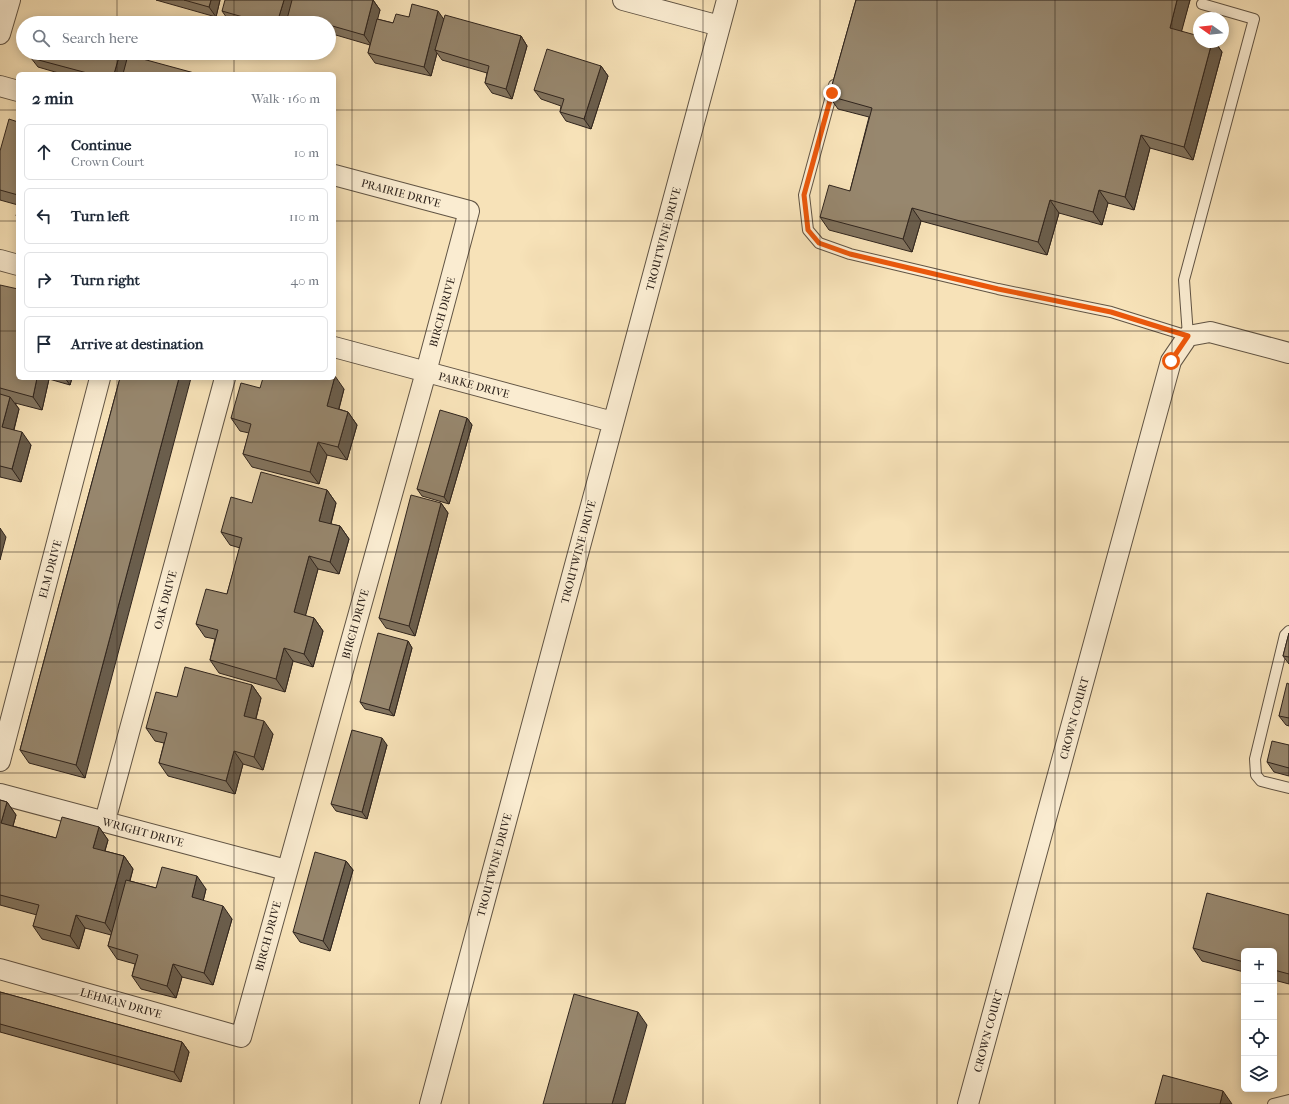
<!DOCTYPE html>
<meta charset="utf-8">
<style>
body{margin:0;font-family:"IM FELL French Canon",serif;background:#f6f6f7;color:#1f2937}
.controls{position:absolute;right:12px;bottom:12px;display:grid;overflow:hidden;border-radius:6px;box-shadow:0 2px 10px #0003}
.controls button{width:36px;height:36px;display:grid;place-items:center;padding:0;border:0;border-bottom:1px solid #e0e1e3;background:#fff;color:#1f2937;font:20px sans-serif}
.compass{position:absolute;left:1193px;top:12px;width:36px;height:36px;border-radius:50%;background:#fff;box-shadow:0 2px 10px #0003;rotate:285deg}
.stop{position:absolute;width:12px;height:12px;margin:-9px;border:3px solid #ea580c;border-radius:50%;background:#fff}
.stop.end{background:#ea580c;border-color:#fff;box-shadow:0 1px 4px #0008}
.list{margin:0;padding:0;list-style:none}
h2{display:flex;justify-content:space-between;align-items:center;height:52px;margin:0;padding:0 16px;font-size:17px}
h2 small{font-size:13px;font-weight:400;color:#747a83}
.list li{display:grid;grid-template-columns:26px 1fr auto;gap:12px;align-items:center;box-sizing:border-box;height:56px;margin:0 8px 8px;padding:0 8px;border:1px solid #e0e1e3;border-radius:6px}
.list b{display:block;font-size:15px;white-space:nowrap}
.list p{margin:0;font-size:13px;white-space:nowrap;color:#747a83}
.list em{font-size:13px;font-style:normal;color:#747a83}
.icon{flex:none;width:22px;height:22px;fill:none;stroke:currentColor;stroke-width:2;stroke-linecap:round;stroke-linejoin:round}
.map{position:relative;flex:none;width:1289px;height:1104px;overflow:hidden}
.search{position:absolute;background:#fff;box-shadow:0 2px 10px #0003;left:16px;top:16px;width:320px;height:44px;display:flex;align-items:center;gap:10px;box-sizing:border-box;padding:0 14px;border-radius:22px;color:#747a83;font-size:15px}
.panel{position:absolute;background:#fff;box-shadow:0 2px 10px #0003;left:16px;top:72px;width:320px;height:308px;border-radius:6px}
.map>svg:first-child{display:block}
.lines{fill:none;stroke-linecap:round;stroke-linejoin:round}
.service-casing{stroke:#615444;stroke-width:12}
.minor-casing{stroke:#615444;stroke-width:22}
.service{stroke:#faecd1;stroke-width:10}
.minor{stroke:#faecd1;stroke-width:20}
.wall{fill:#82745f;stroke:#2f241d}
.shaded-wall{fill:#6a5e4d;stroke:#2f241d}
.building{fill:#97876e;stroke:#2f241d}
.route{stroke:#ea580c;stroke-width:5}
.grid{fill:none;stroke:#2f241d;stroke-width:1;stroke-opacity:0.55}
.labels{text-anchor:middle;stroke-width:3;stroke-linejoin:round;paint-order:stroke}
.street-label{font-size:11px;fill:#2f241d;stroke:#faecd1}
</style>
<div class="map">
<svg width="1289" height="1104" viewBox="0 0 1289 1104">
<rect width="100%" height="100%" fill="#f7e2b8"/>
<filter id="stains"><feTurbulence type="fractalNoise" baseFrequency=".005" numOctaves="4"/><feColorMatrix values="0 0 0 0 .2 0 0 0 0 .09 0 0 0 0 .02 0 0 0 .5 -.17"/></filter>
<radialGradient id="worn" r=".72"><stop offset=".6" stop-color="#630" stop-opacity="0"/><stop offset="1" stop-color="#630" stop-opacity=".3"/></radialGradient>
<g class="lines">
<defs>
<path id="service" d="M834,85L804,195L808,230L819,243L850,254L998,289L1111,312L1188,336L1184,280L1254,19L1202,4
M1289,631L1285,635L1255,759L1256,775L1261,781L1289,788
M1273,1104L1289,1100"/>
<path id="minor" d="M623,0L720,26
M0,34L10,0
M0,86L18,91
M0,260L18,265
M334,347L613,422
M0,761L100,378
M0,794L286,870
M105,821L225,378
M0,969L241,1037L426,372L469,211L334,175
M430,1104L727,0
M968,1104L1171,361L1188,336L1210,332L1289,353"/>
</defs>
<use href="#service" class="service-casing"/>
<use href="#minor" class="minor-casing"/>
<use href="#service" class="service"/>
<use href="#minor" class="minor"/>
</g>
<path class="wall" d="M156,0H220L216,17Z
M373,0L380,10L377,19L393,23L409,17L444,19L521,36L527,46L512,99L492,93L485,83L487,73L442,60L437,53L431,76L375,63L368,53L370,45L329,33V23H235L229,21L222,11Z
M856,0H1190L1181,31L1199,42H1215L1222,52L1193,160L1150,148L1134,210L1108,203L1102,225L1059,213L1047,255L921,221L912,252L829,230L820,217L850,191L869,117L838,109L829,96Z
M31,58L127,59L198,74H62L38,67Z
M601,66L608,76L591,129L566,121L560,112L561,106L541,99L534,90Z
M18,122V205L0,200V190Z
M0,285L18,378H72L70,385L49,379L42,410L15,403L19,409L14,430L31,445L21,482L0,477Z
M120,378L85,778L29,763L20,750Z
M260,388L344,389L339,409L348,412L357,425L347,460L327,455L319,484L252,467L243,454L249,433L240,431L231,418Z
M467,418L472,425L449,504L422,496L417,489Z
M327,490L336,503L331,524L340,526L349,539L339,574L318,569L305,616L314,618L323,631L313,667L293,661L285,692L219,673L210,660L215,639L205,637L196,624L227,594L240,548L230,545L221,532L252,503Z
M441,503L448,513L415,636L386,628L379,618Z
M1289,633V664L1283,656Z
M408,641L412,648L394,716L365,709L360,702Z
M1289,684V726L1286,725L1279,716Z
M252,685L261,698L256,719L273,734L263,770L243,764L235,794L168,776L159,763L164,743L155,741L146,728L177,697Z
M387,745L367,819L336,811L331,804Z
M1289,745V776L1274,772L1267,762Z
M0,800L7,802L16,815L13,826L56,838L99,827L108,840L105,851L124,856L133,869L130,881L156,888L206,889L203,901L232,919L213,985L182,977L176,998L141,989L132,976L135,964L117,959L108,946L111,935L85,928L79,949L42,939L33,926L37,915L0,905Z
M346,861L353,870L330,951L300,942L293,932Z
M1289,915V984L1274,980V951H1244V972L1202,961L1193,948Z
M0,992L182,1042L189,1052L181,1082L0,1032Z"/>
<path class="shaded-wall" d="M211,0H220L216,17L209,7Z
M284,0H294L287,23H277Z
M373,0L380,10L371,45L364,35Z
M1177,0H1190L1179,41L1170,28Z
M438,11L445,21L435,50L437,53L431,76L424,67Z
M521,36L527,46L512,99L506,89Z
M1212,42H1215L1222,52L1193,160L1184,147Z
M120,53H123L128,60L124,74H114Z
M601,66L608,76L591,129L584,119Z
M1141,135L1150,148L1134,210L1125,197Z
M1099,190L1108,203L1102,225L1093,212Z
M1050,200L1059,213L1047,255L1038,242Z
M912,208L921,221L912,252L903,239Z
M335,376L344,389L336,419L327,406Z
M37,378H49V379L42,410L33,397Z
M65,378H72L70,385Z
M179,378H191L85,778L76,765Z
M10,397L19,409L11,440L2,427Z
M348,412L357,425L347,460L338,447Z
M467,418L472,425L449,504L444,497Z
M22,432L31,445L21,482L12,469Z
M318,442L327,455L319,484L310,472Z
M327,490L336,503L328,534L319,521Z
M441,503L448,513L415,636L409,626Z
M340,526L349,539L339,574L330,562Z
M0,528L6,537L0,560Z
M309,556L318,569L303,625L294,612Z
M314,618L323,631L313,667L304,654Z
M408,641L412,648L394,716L389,710Z
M284,648L293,661L285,692L276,679Z
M252,685L261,698L253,729L244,716Z
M264,721L273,734L263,770L254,757Z
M382,738L387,745L367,819L362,812Z
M234,751L243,764L235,794L226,781Z
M7,802L16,815L10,836L1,823Z
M99,827L108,840L102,860L93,848Z
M124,856L133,869L114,936L105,923Z
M346,861L353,870L330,951L323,941Z
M197,876L206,889L201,910L192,897Z
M223,906L232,919L213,985L204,973Z
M76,915L85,928L79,949L70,936Z
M173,964L182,977L176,998L167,986Z
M638,1012L647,1025L625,1104H612Z
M182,1042L189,1052L181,1082L174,1072Z
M1223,1091L1232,1104H1220Z"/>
<path class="building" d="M184,0H211L209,7Z
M225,0H284L277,23H264L222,11Z
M292,0H373L364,35L329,25V23H320L309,20L308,23H286Z
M856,0H1177L1170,28L1199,36V42H1212L1184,147L1141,135L1125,197L1099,190L1093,212L1050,200L1038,242L912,208L903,239L820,217L829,185L850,191L872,108L829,96Z
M412,4L438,11L424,67L368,53L377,19L393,23L396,14L409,17Z
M445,15L521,36L506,89L485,83L489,66L435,50Z
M547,49L601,66L584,119L560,112L564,99L534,90Z
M33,53H120L114,74H91L31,58Z
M128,55L198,74H123Z
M9,119L18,122V195L0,190V151Z
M18,208V216H16Z
M0,285L18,289V378H37L33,397L0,388Z
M334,376H335L327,406L348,412L338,447L318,442L310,472L243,454L251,424L231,418L241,383L260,388L263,378H334Z
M120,378H179L76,765L20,750Z
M0,394L10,397L2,427L22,432L12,469L0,466Z
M440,410L467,418L444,497L417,489Z
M261,472L327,490L319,521L340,526L330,562L309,556L294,612L314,618L304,654L284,648L276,679L210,660L218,630L196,624L206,589L227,594L242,538L221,532L231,497L252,503Z
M411,495L441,503L409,626L379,618Z
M378,633L408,641L389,710L360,702Z
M1289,633V657L1283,656Z
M185,667L252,685L244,716L264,721L254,757L234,751L226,781L159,763L167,733L146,728L156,692L177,697Z
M1287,683L1289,684V718L1279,716Z
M352,730L382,738L362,812L331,804Z
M1272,741L1289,745V768L1267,762Z
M0,800L7,802L1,823L56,838L62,817L99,827L93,848L124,856L105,923L76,915L70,936L33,926L39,905L0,895Z
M315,852L346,861L323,941L293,932Z
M162,867L197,876L192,897L223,906L204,973L173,964L167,986L132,976L138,955L108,946L126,880L156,888Z
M1207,893L1289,915V974L1274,970V951H1244V962L1193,948Z
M0,992L182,1042L174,1072L0,1024Z
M574,994L638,1012L612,1104H543Z
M1163,1075L1223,1091L1220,1104H1155Z"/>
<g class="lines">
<path class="route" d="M832,93L804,195L808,230L819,243L850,254L998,289L1111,312L1188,336L1171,361"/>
</g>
<path class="grid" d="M117,0V23M234,0V23M352,0V1104M469,0V1104M586,0V1104M703,0V1104M820,0V1104M937,0V1104M1055,0V1104M1172,0V1104M117,53V74M234,53V74M0,110H18M334,110H1289M0,221H18M334,221H1289M0,331H18M334,331H1289M117,378V1104M234,378V1104M0,442H1289M0,552H1289M0,662H1289M0,773H1289M0,883H1289M0,994H1244M1274,994H1289"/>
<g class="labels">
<g class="street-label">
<text transform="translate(401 193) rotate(15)" y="4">PRAIRIE DRIVE</text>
<text transform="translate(663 239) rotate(-75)" y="4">TROUTWINE DRIVE</text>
<text transform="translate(442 312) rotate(-75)" y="4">BIRCH DRIVE</text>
<text transform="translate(474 385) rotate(15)" y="4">PARKE DRIVE</text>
<text transform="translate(578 552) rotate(-75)" y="4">TROUTWINE DRIVE</text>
<text transform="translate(50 569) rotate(-75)" y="4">ELM DRIVE</text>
<text transform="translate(165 600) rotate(-75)" y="4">OAK DRIVE</text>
<text transform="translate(355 624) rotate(-74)" y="4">BIRCH DRIVE</text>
<text transform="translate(1074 718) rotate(-75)" y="4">CROWN COURT</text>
<text transform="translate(143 832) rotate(15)" y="4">WRIGHT DRIVE</text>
<text transform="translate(494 865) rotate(-75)" y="4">TROUTWINE DRIVE</text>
<text transform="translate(268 936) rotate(-75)" y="4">BIRCH DRIVE</text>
<text transform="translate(121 1003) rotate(16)" y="4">LEHMAN DRIVE</text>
<text transform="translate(988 1031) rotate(-75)" y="4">CROWN COURT</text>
</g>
</g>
<rect width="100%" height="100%" filter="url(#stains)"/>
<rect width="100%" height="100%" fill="url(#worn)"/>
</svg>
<div class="controls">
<button>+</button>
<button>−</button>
<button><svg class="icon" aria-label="locate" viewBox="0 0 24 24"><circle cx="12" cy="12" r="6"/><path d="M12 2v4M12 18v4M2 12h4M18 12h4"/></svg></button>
<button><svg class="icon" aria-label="layers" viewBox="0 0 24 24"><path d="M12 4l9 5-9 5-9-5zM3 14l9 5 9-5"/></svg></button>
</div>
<svg class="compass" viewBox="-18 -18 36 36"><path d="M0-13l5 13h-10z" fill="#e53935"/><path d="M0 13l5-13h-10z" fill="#747a83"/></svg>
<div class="stop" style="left:1171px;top:361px"></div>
<div class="stop end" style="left:832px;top:93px"></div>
<div class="search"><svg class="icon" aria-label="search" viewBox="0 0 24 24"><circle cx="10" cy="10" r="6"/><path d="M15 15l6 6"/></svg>Search here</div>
<section class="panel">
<h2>2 min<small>Walk · 160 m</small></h2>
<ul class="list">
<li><svg class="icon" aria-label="ahead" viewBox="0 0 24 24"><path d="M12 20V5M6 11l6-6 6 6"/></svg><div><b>Continue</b><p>Crown Court</p></div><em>10 m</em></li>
<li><svg class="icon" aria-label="left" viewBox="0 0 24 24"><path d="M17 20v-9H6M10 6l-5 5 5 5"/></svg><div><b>Turn left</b></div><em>110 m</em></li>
<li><svg class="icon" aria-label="right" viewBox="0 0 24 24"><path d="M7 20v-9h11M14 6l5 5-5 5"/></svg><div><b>Turn right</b></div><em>40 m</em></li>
<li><svg class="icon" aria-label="arrive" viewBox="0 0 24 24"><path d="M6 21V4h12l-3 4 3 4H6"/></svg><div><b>Arrive at destination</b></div></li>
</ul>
</section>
</div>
